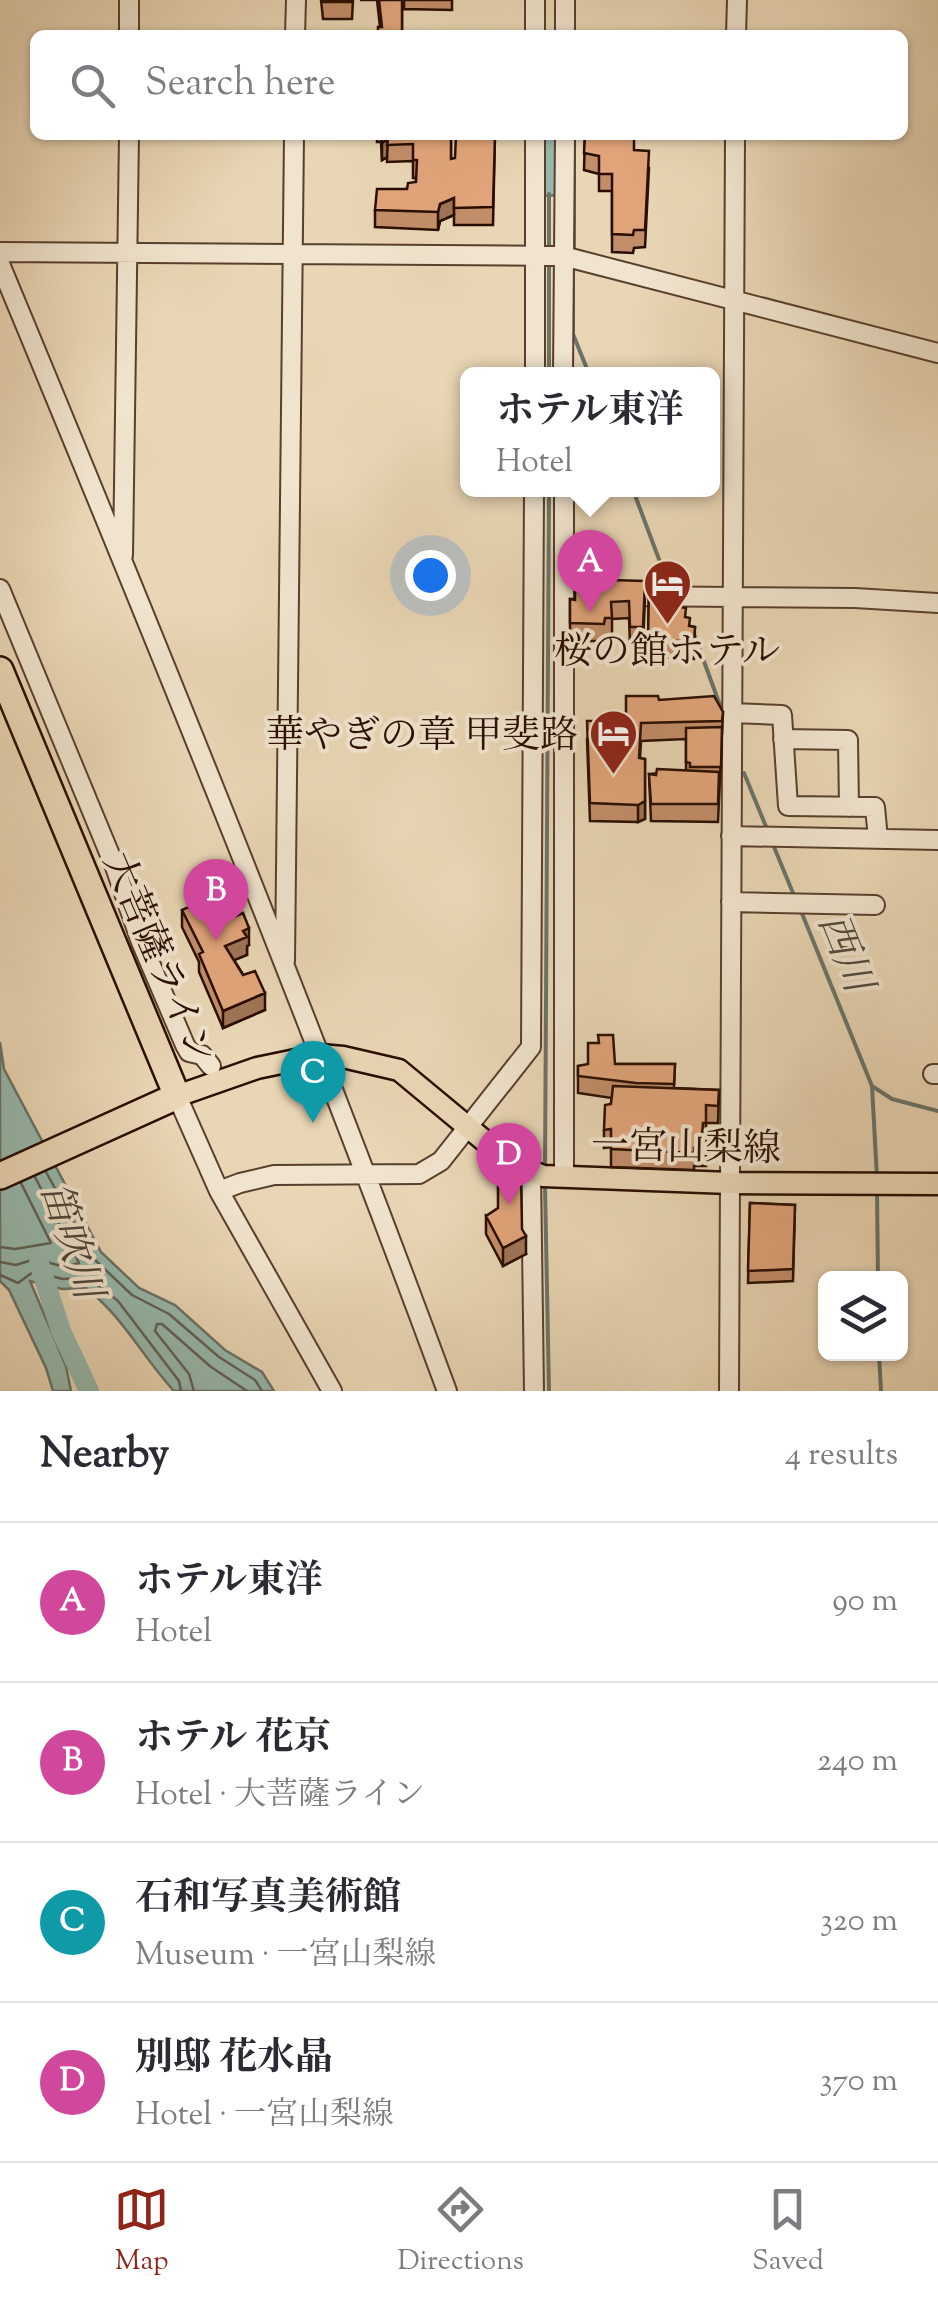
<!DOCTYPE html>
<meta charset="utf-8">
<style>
body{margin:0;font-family:"Sorts Mill Goudy","Noto Serif JP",serif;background:#f7f7f7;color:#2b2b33}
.controls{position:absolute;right:30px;bottom:30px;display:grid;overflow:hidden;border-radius:15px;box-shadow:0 2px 8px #0004}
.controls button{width:90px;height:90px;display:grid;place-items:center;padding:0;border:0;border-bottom:2px solid #e1e1e2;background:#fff;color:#2b2b33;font:50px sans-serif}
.you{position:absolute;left:430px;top:575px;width:35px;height:35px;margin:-25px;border:8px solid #fff;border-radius:50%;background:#1a73e8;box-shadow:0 0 0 15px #1a73e833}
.badge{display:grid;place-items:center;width:65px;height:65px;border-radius:50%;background:#8f2418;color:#fff;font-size:32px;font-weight:700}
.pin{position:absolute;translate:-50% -82px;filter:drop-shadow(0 2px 5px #0008)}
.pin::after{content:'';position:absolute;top:52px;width:35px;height:30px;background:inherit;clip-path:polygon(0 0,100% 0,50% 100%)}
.popup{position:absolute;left:460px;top:367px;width:260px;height:130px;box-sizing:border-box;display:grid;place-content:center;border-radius:15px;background:#fff;filter:drop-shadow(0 2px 8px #0005);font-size:32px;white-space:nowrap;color:#7c7c81}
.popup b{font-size:38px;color:#2b2b33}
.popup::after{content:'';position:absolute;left:50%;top:100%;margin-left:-20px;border:20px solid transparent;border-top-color:#fff}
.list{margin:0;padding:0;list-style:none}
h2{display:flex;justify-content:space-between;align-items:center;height:130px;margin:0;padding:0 40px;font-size:42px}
h2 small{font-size:32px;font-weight:400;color:#7c7c81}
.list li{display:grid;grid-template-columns:65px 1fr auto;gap:30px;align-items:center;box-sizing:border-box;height:160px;padding:0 40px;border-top:2px solid #e1e1e2}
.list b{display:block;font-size:38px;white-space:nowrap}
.list p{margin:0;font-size:32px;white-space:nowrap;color:#7c7c81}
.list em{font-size:32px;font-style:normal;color:#7c7c81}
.icon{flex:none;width:55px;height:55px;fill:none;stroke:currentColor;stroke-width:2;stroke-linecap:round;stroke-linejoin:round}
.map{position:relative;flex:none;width:938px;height:1391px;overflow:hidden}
.search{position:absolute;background:#fff;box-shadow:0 2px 8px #0004;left:30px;right:30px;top:30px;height:110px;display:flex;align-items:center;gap:25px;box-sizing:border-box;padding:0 35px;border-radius:15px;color:#7c7c81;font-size:38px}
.sheet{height:770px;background:#fff}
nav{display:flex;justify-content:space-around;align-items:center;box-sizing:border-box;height:140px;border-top:2px solid #e1e1e2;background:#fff;font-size:28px;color:#7c7c81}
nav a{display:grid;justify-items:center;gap:5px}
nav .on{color:#8f2418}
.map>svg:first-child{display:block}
.water{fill:#97b9ad;stroke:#6b7468;stroke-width:2.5}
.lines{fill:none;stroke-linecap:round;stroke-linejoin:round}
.shore{stroke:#606356;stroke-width:2.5}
.stream{stroke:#6b7468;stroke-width:4}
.river{stroke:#97b9ad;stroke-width:20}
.minor-casing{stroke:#593f2d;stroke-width:22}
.major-casing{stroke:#290d00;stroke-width:25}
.highway-casing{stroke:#290d00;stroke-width:30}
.minor{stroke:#f1e4ce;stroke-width:18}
.major{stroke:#e9d6b4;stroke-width:20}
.highway{stroke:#e9d6b4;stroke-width:25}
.wall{fill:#c28e6a;stroke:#290d00;stroke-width:2.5}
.shaded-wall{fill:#9e7456;stroke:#290d00;stroke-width:2.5}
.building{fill:#e2a57b;stroke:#290d00;stroke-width:2.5}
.labels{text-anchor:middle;stroke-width:8;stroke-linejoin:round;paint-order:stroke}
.poi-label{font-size:38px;fill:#290d00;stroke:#f1e4ce}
.street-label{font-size:38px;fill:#290d00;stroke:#f1e4ce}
.water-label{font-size:40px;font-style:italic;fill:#50493d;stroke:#f1e4ce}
</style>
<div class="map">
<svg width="938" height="1391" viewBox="0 0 938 1391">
<rect width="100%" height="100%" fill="#e9d6b4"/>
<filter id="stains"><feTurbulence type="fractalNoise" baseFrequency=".002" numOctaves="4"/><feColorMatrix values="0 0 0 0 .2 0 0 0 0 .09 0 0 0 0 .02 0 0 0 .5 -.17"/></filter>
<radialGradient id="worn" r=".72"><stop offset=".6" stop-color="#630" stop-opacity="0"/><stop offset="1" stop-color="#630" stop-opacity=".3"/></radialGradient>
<path class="water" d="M544,135H560L559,195L543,196Z
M0,1042L4,1069L101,1252L139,1288L175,1305L225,1350L262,1372L274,1391H174C141,1355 124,1318 86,1288L62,1289L30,1281L66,1366L71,1391H53L46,1368L9,1290L0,1281Z"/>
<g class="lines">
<path class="shore" d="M46,1172L94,1259L132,1295L169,1314L219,1357L255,1380L262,1391
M0,1247L15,1249L51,1243L21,1183
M0,1262L16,1265L35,1259L65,1267L79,1263L35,1177
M0,1275L18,1283L33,1272L63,1279L89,1278L118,1301L179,1381L181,1391
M194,1391L189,1374L155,1331L157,1324H162L211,1367L247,1391"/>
<path class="stream" d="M574,35V0
M549,250V194
M574,250V135
M549,264V374
M573,265V334L589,374
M633,490L669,586
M694,634L725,719
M744,773L767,829
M772,842L795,898
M801,911L872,1086L877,1178
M872,1086L892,1099L938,1111
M545,1171L549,490
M545,1186L549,1391
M877,1192L878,1278
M879,1354L881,1391"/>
<path class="river" d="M39,1263L61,1331L89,1391"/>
<defs>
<path id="minor" d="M565,0V35
M129,35V0
M295,35L296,0
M535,35V0
M736,35L737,0
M0,252L563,256L938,353
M0,264C155,637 307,1012 447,1391
M535,374V135
M563,374L565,135
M564,490V1177
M123,555L129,135
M0,589L115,867L141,942L185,1045L189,1052L202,1055L211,1066
M623,596L855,598L938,603
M732,713L782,715L788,806L875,807L878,839
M783,739L848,740L849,807
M731,836L938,840
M731,902L875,905
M285,961L294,135
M933,1074H938
M177,1096L219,1191L332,1391
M531,1173L534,1391
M219,1191L240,1183L274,1175L419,1174L441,1161L531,1047L534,490
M729,1391L735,135"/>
<path id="major" d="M177,1096L257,1068L320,1055L343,1057L399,1070L510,1162L543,1176L730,1183L938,1184"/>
<path id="highway" d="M0,670L177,1096L0,1176"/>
</defs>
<use href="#minor" class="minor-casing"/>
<use href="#major" class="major-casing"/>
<use href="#highway" class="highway-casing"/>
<use href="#minor" class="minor"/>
<use href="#major" class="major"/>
<use href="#highway" class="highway"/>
</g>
<path class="wall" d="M321,0H353L352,19H323Z
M360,0H402V35L380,27L377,0Z
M404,0H452V10L404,9Z
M377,135H451V159L455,158L495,135L493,225H454V215L440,221L438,230L375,227V210L416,182V178H413V161L387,162V157L382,160L381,142H377Z
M585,135L634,150L649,168L645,247L634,248L633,253L612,252V191H599V174L584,170Z
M649,584L680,607L690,626L695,627L694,659L648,656Z
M570,599H645L643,644H630L629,618L612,619V635L605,636L604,641H570Z
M659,700L723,712L718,822L651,821L649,774L686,770V739L641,741L640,758L645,759V819L638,822L590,821L587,739L626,721Z
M182,910L233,911L249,945L247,946V955L234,960L265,1010L223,1028L199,972V962L182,927Z
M615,1064H675L674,1088L719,1090L718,1123H706V1166H694V1170L611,1167V1147L604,1148V1130L612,1098L578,1093V1066Z
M750,1203L795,1205L793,1281L748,1283Z
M486,1216L526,1254L503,1266L486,1234Z"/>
<path class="shaded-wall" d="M388,139L387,157L382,160V143Z
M454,198V215L440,221L438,230V212L440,204Z
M645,801V819L638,822V805Z
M249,928V945L247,946V955L225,964V946L243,931Z
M265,993V1010L223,1028V1011Z
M526,1236V1254L503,1266V1248Z"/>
<path class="building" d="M322,0H352V2H323Z
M379,0H402V35H378V27H382Z
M381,135H451V159L455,158L456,135H495L493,207L454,208V198L440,204L438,212L375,210L377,189H407L408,183L416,182L417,160H413V144L387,145L388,139L382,143Z
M585,135H634V150L649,151L645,230H634L633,235L612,234V174H599V156L584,153Z
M575,579L645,581L643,627H630L629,601L611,602L612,618H605L604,624L570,623V599L575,600Z
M673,583L680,607L686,608L685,617L690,618L689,626L695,627L694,642L648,639L649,584Z
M626,696H658L659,700L714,696L723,712L722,721L641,723L639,758L645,759V801L638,805L590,803L587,721H626Z
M722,727L721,767H690V763L686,762V728Z
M657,769L719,772L718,804H651L649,774L656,775Z
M231,887L233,895L228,897L236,916L243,913L249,928L243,931L247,937L225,946L243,975L255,971L265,993L223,1011L199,954L203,952L182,910Z
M598,1035H613L615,1064H675L674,1084L636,1083L578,1076V1066L588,1064V1043H599Z
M613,1086L719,1090L718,1106L706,1105V1123H703L702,1135H707L706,1149L694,1148V1153L611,1149V1129L604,1130L605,1105L611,1104Z
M498,1168L521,1169L522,1229L526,1236L503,1248L486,1216L498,1208Z
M750,1203L795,1205L793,1269L748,1271Z"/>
<defs>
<symbol id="hotel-pin" viewBox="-11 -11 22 30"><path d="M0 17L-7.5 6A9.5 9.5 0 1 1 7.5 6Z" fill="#8f2418" stroke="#f1e4ce"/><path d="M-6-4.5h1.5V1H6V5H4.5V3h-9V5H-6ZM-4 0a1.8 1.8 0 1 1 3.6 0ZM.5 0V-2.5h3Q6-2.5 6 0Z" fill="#fff"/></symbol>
</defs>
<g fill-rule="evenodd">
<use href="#hotel-pin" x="640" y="556" width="55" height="75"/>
<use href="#hotel-pin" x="586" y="706" width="55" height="75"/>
</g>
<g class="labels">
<g class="poi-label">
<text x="667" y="663">桜の館ホテル</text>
<text x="578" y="747" text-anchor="end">華やぎの章 甲斐路</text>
</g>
<g class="street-label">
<text transform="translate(160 958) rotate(67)" y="13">大菩薩ライン</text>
<text transform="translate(686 1146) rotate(1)" y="13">一宮山梨線</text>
</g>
<g class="water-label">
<text transform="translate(847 952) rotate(68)" y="14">西川</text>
<text transform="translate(73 1240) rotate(72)" y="14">笛吹川</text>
</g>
</g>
<rect width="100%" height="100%" filter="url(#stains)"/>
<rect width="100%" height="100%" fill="url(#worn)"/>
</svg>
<div class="controls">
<button><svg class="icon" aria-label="layers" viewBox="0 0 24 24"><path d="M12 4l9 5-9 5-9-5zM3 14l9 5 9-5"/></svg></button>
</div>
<div class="you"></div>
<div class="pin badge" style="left:590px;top:612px;background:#d1479c">A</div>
<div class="popup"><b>ホテル東洋</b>Hotel</div>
<div class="pin badge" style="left:216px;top:941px;background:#d1479c">B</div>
<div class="pin badge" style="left:313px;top:1123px;background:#0f9aa8">C</div>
<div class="pin badge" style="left:509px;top:1205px;background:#d1479c">D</div>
<div class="search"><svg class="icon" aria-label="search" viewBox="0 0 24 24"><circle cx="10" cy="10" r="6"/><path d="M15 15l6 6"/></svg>Search here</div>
</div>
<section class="sheet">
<h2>Nearby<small>4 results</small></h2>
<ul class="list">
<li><span class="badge" style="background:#d1479c">A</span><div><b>ホテル東洋</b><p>Hotel</p></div><em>90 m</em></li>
<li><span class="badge" style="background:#d1479c">B</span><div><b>ホテル 花京</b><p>Hotel · 大菩薩ライン</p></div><em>240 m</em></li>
<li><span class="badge" style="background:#0f9aa8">C</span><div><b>石和写真美術館</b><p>Museum · 一宮山梨線</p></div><em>320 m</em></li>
<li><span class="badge" style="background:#d1479c">D</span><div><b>別邸 花水晶</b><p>Hotel · 一宮山梨線</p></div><em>370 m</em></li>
</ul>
</section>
<nav>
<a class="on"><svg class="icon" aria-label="map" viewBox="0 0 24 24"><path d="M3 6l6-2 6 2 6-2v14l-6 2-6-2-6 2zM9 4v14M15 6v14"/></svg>Map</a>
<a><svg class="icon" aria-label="directions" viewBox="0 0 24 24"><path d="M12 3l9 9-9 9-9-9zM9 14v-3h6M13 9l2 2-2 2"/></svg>Directions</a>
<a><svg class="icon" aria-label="saved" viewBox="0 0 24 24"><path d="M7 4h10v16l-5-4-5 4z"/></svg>Saved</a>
</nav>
